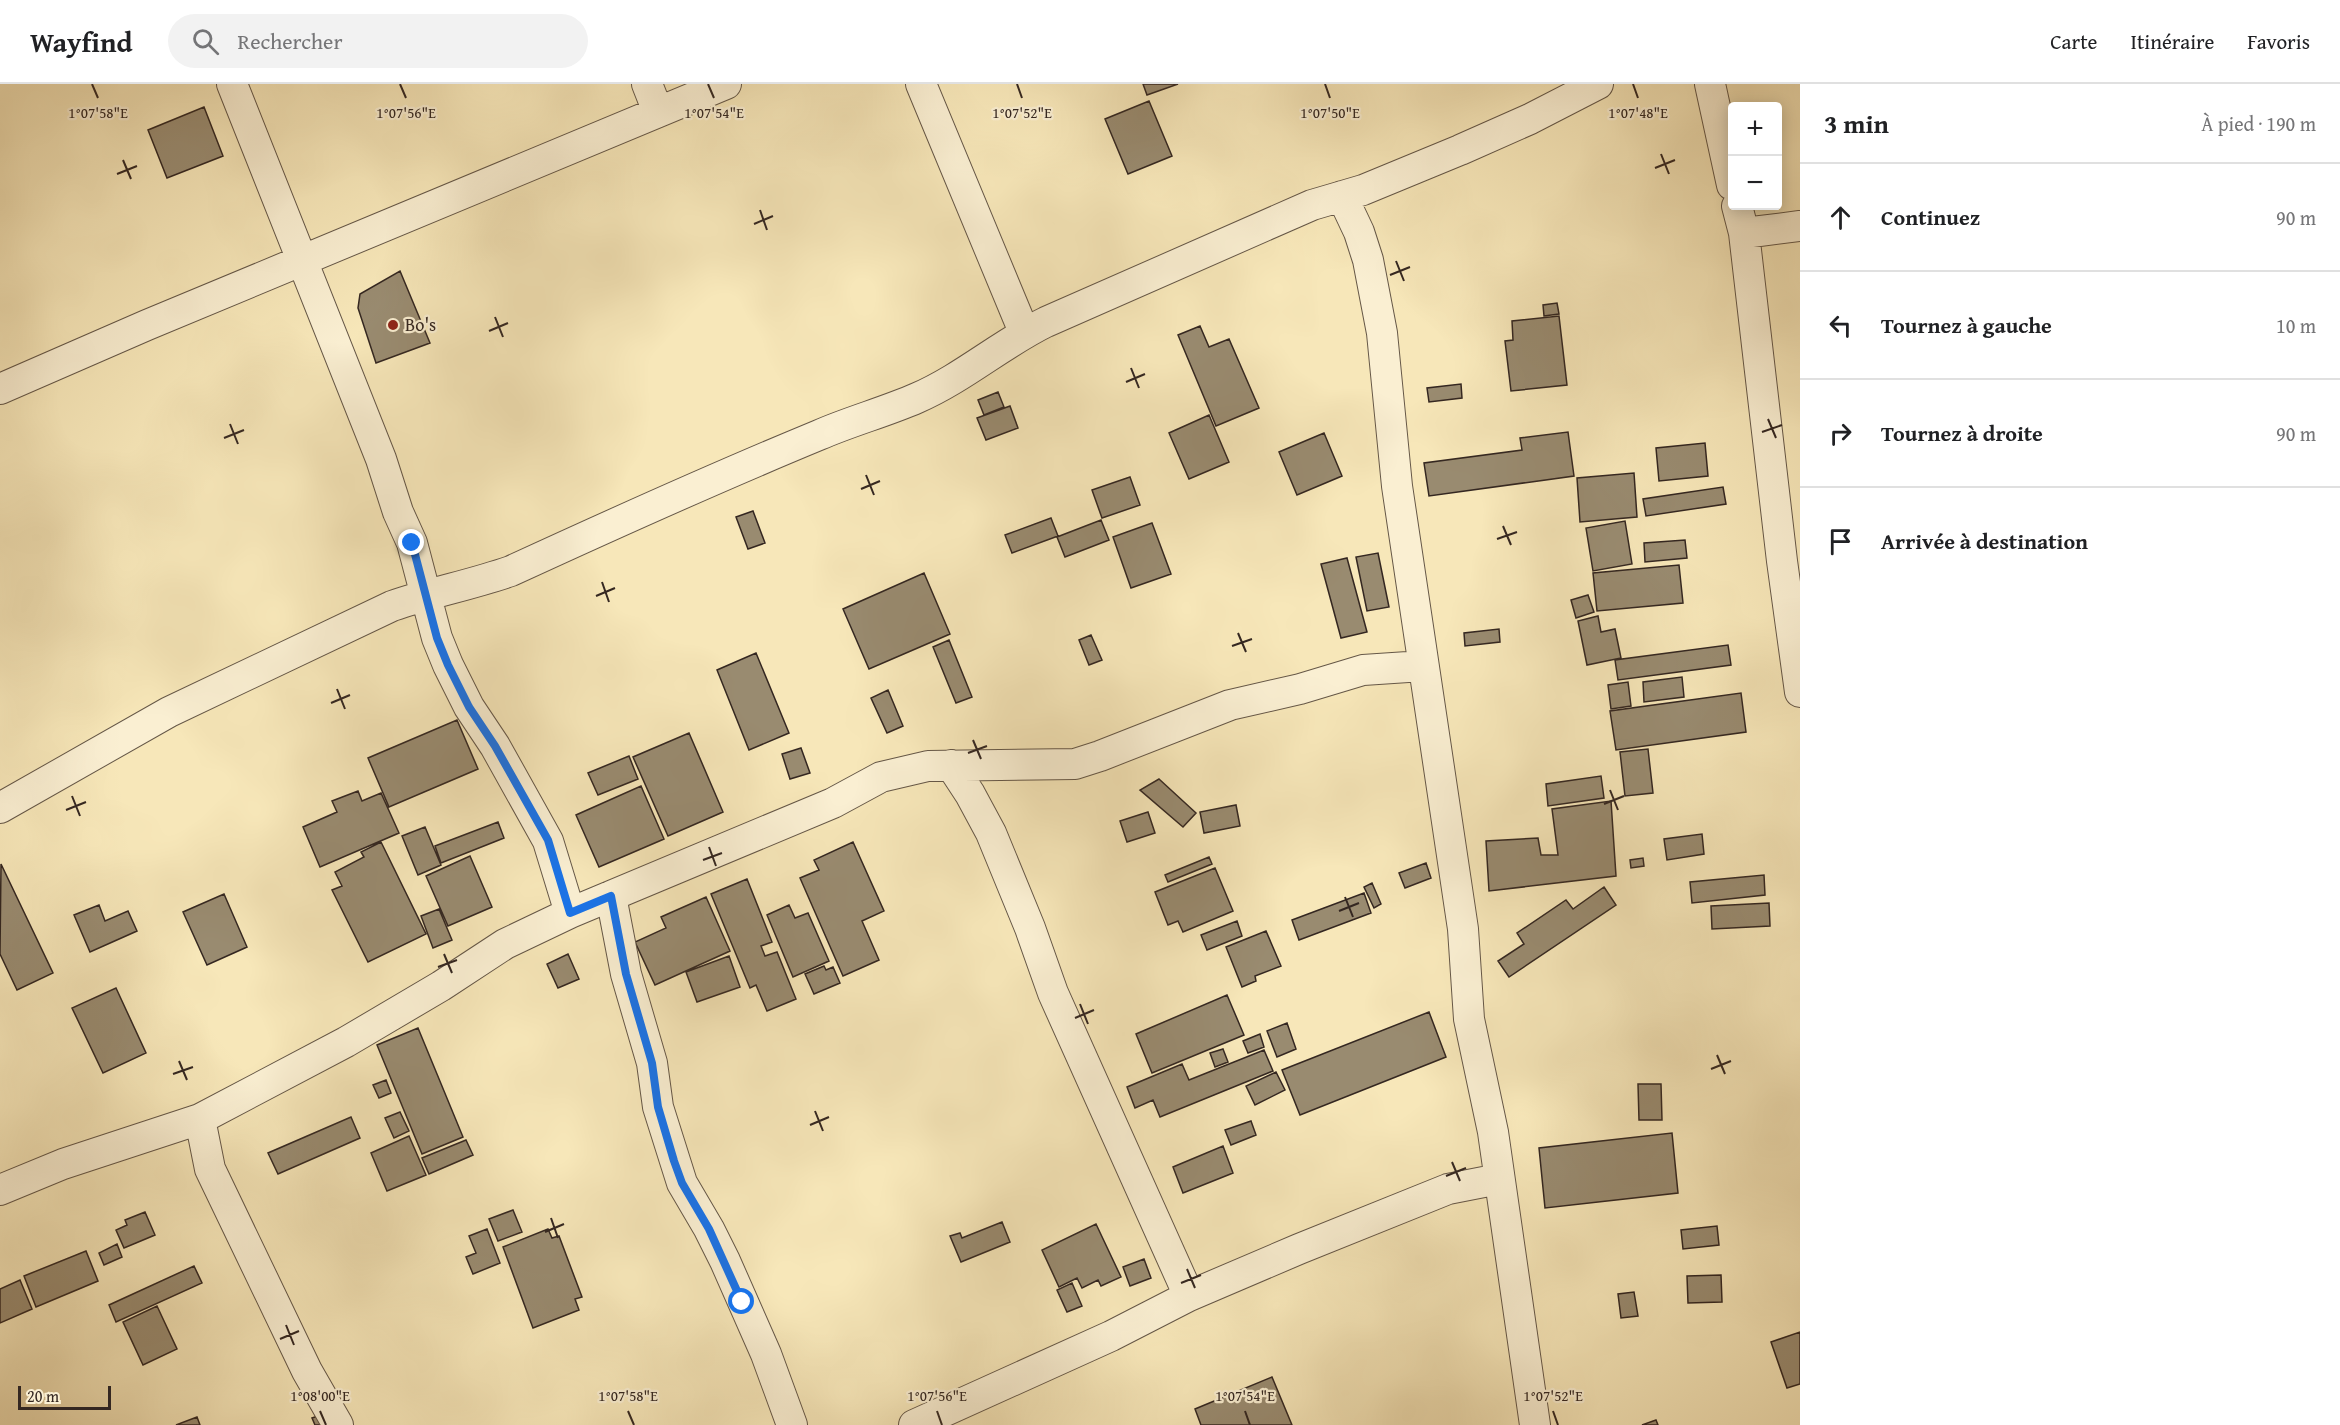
<!DOCTYPE html>
<html lang="fr">
<meta charset="utf-8">
<style>
body{margin:0;font-family:"Gentium Book Plus",serif;background:#f2f2f2;color:#202124}
.controls{position:absolute;right:18px;top:18px;display:grid;overflow:hidden;border-radius:6px;box-shadow:0 3px 15px #0003}
.controls button{width:54px;height:54px;display:grid;place-items:center;padding:0;border:0;border-bottom:2px solid #e0e0e0;background:#fff;color:#202124;font:30px sans-serif}
.scale{position:absolute;left:18px;bottom:15px;width:93px;box-sizing:border-box;padding-left:6px;border:3px solid #342721;border-top:0;font-size:16px;line-height:21px;white-space:nowrap;color:#342721;-webkit-text-stroke:4px #faefd2;paint-order:stroke}
.stop{position:absolute;width:18px;height:18px;margin:-14px;border:4px solid #1a73e8;border-radius:50%;background:#fff}
.stop.end{background:#1a73e8;border-color:#fff;box-shadow:0 2px 6px #0008}
.list{margin:0;padding:0;list-style:none}
h2{display:flex;justify-content:space-between;align-items:center;height:78px;margin:0;padding:0 24px;font-size:26px}
h2 small{font-size:20px;font-weight:400;color:#757577}
.list li{display:grid;grid-template-columns:39px 1fr auto;gap:18px;align-items:center;box-sizing:border-box;height:108px;padding:0 24px;border-top:2px solid #e0e0e0}
.list b{display:block;font-size:22px;white-space:nowrap}
.list em{font-size:20px;font-style:normal;color:#757577}
.icon{flex:none;width:33px;height:33px;fill:none;stroke:currentColor;stroke-width:2;stroke-linecap:round;stroke-linejoin:round}
.map{position:relative;flex:none;width:1800px;height:1341px;overflow:hidden}
header{display:flex;align-items:center;gap:36px;box-sizing:border-box;height:84px;padding:0 30px;background:#fff;border-bottom:2px solid #e0e0e0}
header strong{font-size:28px}
nav{display:flex;gap:33px;margin-inline-start:auto;font-size:21px}
.search{width:420px;height:54px;background:#f2f2f2;display:flex;align-items:center;gap:15px;box-sizing:border-box;padding:0 21px;border-radius:33px;color:#757577;font-size:22px}
main{display:flex}
aside{flex:1;background:#fff}
.map>svg:first-child{display:block}
.building{fill:#998b70;stroke:#342721;stroke-width:1.5}
.lines{fill:none;stroke-linecap:round;stroke-linejoin:round}
.street-casing{stroke:#655747;stroke-width:32}
.street{stroke:#faefd2;stroke-width:30}
.route{stroke:#1a73e8;stroke-width:8}
.ticks{fill:none;stroke:#342721;stroke-width:2}
.poi-dot{fill:#8f2418;stroke:#faefd2;stroke-width:2}
.labels{text-anchor:middle;stroke-width:4.5;stroke-linejoin:round;paint-order:stroke}
.poi-label{font-size:18px;fill:#342721;stroke:#faefd2;text-anchor:start}
.ticks-label{font-size:15px;text-anchor:middle;fill:#342721;stroke:#faefd2;stroke-width:4.5;stroke-linejoin:round;paint-order:stroke}
</style>
<header>
<strong>Wayfind</strong>
<div class="search"><svg class="icon" aria-label="search" viewBox="0 0 24 24"><circle cx="10" cy="10" r="6"/><path d="M15 15l6 6"/></svg>Rechercher</div>
<nav><a>Carte</a><a>Itinéraire</a><a>Favoris</a></nav>
</header>
<main>
<div class="map">
<svg width="1800" height="1341" viewBox="0 0 1800 1341">
<rect width="100%" height="100%" fill="#f7e7b9"/>
<filter id="stains"><feTurbulence type="fractalNoise" baseFrequency=".00333" numOctaves="4"/><feColorMatrix values="0 0 0 0 .2 0 0 0 0 .09 0 0 0 0 .02 0 0 0 .5 -.17"/></filter>
<radialGradient id="worn" r=".72"><stop offset=".6" stop-color="#630" stop-opacity="0"/><stop offset="1" stop-color="#630" stop-opacity=".3"/></radialGradient>
<path class="building" d="M1143,0H1178L1147,11Z
M1149,17L1172,72L1128,90L1105,35Z
M204,23L223,72L167,94L148,46Z
M400,187L430,259L376,279L358,224L360,210Z
M1557,219L1559,230L1544,232L1543,221Z
M1559,232L1567,301L1511,307L1505,257L1513,256L1512,237Z
M1200,242L1209,263L1229,255L1259,324L1216,342L1178,251Z
M1461,300L1462,314L1429,318L1427,304Z
M998,308L1004,323L984,331L978,316Z
M1010,322L1018,344L986,356L977,334Z
M1209,331L1229,378L1189,395L1169,349Z
M1568,348L1574,392L1429,412L1424,379L1522,366L1520,354Z
M1324,349L1342,392L1297,411L1279,368Z
M1705,359L1708,392L1659,397L1656,364Z
M1634,389L1637,433L1580,438L1577,394Z
M1130,393L1140,421L1102,434L1092,406Z
M1723,403L1726,420L1646,432L1643,415Z
M753,427L765,459L748,465L736,433Z
M1051,434L1058,452L1012,469L1005,451Z
M1101,436L1109,456L1065,473L1057,453Z
M1625,437L1632,480L1593,487L1586,444Z
M1152,439L1171,490L1131,504L1113,453Z
M1685,456L1687,474L1645,478L1644,459Z
M1378,469L1389,523L1367,527L1356,473Z
M1347,474L1367,548L1341,554L1321,480Z
M1679,481L1683,519L1597,527L1593,489Z
M924,489L950,550L869,585L843,525Z
M1588,511L1594,528L1576,534L1571,516Z
M1598,532L1601,548L1615,545L1621,574L1587,581L1578,537Z
M1499,545L1500,558L1465,562L1464,549Z
M1091,551L1102,576L1089,581L1079,556Z
M949,556L972,613L956,619L933,563Z
M1728,561L1731,581L1618,596L1615,576Z
M756,569L789,649L749,666L717,586Z
M1682,593L1684,613L1644,618L1643,598Z
M1628,598L1631,622L1611,625L1608,601Z
M888,606L903,642L887,649L871,614Z
M1741,609L1746,648L1616,666L1610,627Z
M457,636L478,685L389,723L368,674Z
M689,649L723,728L668,752L633,673Z
M801,664L810,689L790,695L782,670Z
M1648,665L1653,709L1625,712L1620,668Z
M629,672L638,695L598,711L588,689Z
M1601,692L1604,714L1548,722L1546,700Z
M1159,695L1196,729L1183,743L1140,706Z
M641,702L664,755L599,783L576,731Z
M358,707L362,717L381,709L399,749L320,783L303,743L337,728L332,717Z
M1611,717L1616,792L1489,807L1486,757L1538,754L1541,771H1558L1552,725Z
M1236,721L1240,742L1204,749L1200,728Z
M1148,728L1155,749L1127,758L1120,737Z
M498,738L504,754L441,779L435,762Z
M425,743L441,781L418,791L402,752Z
M1702,750L1704,770L1667,776L1664,755Z
M381,758L426,850L368,878L332,806L342,802L335,788L364,773L361,768Z
M853,758L884,827L862,837L879,876L843,892L800,794L819,786L814,776Z
M470,772L492,823L448,842L426,792Z
M1209,773L1212,780L1168,798L1165,791Z
M1643,774L1644,782L1631,784L1630,776Z
M1426,779L1431,794L1405,804L1399,789Z
M1,780L53,889L17,906L0,870Z
M1215,784L1233,827L1183,848L1178,837L1168,841L1155,808Z
M1764,791L1765,811L1692,819L1690,798Z
M747,795L772,858L761,862L765,872L777,868L796,915L767,927L756,901L750,904L711,810Z
M1372,799L1381,820L1374,824L1364,803Z
M1604,803L1616,821L1509,893L1498,877L1524,860L1517,849L1566,816L1573,825Z
M1364,809L1371,829L1299,856L1292,836Z
M224,810L247,863L207,881L183,828Z
M706,813L730,867L655,901L635,858L666,844L661,833Z
M1769,819L1770,842L1712,845L1711,822Z
M99,821L105,837L128,827L137,847L90,868L74,831Z
M789,821L795,834L808,829L829,877L793,893L767,831Z
M439,825L452,856L433,864L421,832Z
M1237,837L1242,852L1207,866L1201,851Z
M1266,847L1281,882L1255,892L1256,897L1242,903L1226,863Z
M568,870L579,895L558,904L547,880Z
M729,872L740,903L697,918L686,888Z
M824,882L826,886L833,883L840,899L814,910L805,890Z
M116,904L146,969L103,989L72,924Z
M1227,911L1244,951L1152,989L1136,950Z
M1429,928L1446,973L1300,1031L1282,986Z
M1287,939L1296,965L1277,973L1267,947Z
M418,944L463,1053L422,1070L377,961Z
M1260,950L1264,963L1248,969L1243,957Z
M1223,965L1228,978L1215,983L1210,969Z
M1264,966L1273,987L1160,1033L1153,1016L1135,1024L1127,1003L1182,980L1189,996Z
M1276,988L1285,1006L1255,1021L1246,1002Z
M386,996L391,1009L379,1014L373,1001Z
M1638,1000H1661L1662,1036H1639Z
M400,1028L409,1047L394,1054L385,1034Z
M351,1033L360,1054L278,1090L268,1069Z
M1251,1037L1256,1051L1231,1061L1225,1046Z
M1672,1049L1678,1109L1545,1124L1539,1064Z
M409,1052L426,1091L387,1107L371,1069Z
M466,1056L473,1071L429,1090L422,1074Z
M1223,1062L1233,1089L1183,1109L1173,1083Z
M513,1126L522,1148L498,1157L489,1135Z
M145,1128L155,1151L124,1164L116,1146L127,1141L125,1136Z
M1002,1138L1010,1158L961,1178L950,1152L960,1149L962,1154Z
M1096,1140L1121,1193L1101,1202L1098,1196L1082,1204L1077,1194L1059,1203L1042,1166Z
M1717,1142L1719,1161L1683,1165L1681,1146Z
M487,1145L500,1179L473,1190L466,1173L476,1169L469,1152Z
M548,1145L552,1154L559,1152L582,1213L575,1215L579,1226L533,1244L503,1163Z
M117,1160L122,1173L104,1181L99,1169Z
M86,1167L98,1197L36,1223L24,1192Z
M1144,1175L1151,1194L1130,1202L1123,1183Z
M194,1182L202,1199L116,1238L109,1221Z
M1721,1191L1722,1218L1688,1219L1687,1192Z
M20,1196L32,1225L0,1239V1205Z
M1072,1199L1082,1222L1067,1228L1057,1206Z
M1634,1208L1638,1232L1621,1234L1618,1210Z
M157,1222L177,1265L143,1281L123,1238Z
M1800,1248V1300L1787,1304L1771,1258Z
M1272,1293L1292,1341H1201L1195,1325Z
M324,1330L329,1341H315L312,1334Z
M197,1333L200,1341H176Z
M1656,1336L1658,1341H1642Z"/>
<g class="lines">
<defs>
<path id="street" d="M232,0L381,375L398,428L412,459L437,554L448,581L469,623L495,662L548,757L570,829
M647,0L658,28
M921,0L1024,248
M1710,0L1732,101
M1342,112L1359,148L1368,176L1382,249L1397,402L1463,845L1469,935L1493,1048L1535,1341
M1737,122L1744,149L1782,477L1800,608
M1744,149L1800,142
M0,305L147,241L726,0
M951,681L970,710L991,749L1030,844L1053,909L1189,1212
M0,724L169,628L392,522C432,508 471,501 511,487C613,440 715,394 819,351C851,337 885,328 917,314C963,294 1001,260 1046,238L1312,121L1363,106L1460,66L1530,35L1598,0
M611,812L626,890L652,979L658,1023L682,1099L709,1145L725,1177L766,1270L792,1341
M200,1035L210,1085L307,1287L338,1341
M0,1106L63,1080L200,1035L346,958L441,902L505,860L570,829L833,719L881,693L928,682L1075,680L1100,672L1230,621L1300,605L1363,586L1423,582
M914,1341L1111,1252L1189,1212L1299,1165L1448,1105L1499,1095"/>
</defs>
<use href="#street" class="street-casing"/>
<use href="#street" class="street"/>
</g>
<g class="lines">
<path class="route" d="M412,459L437,554L448,581L469,623L495,662L548,756L570,829L611,812L626,890L652,979L658,1023L674,1077L682,1099L709,1145L742,1218"/>
</g>
<path class="ticks" d="M92,0L98,14M400,0L406,14M708,0L714,14M1017,0L1022,14M1325,0L1330,14M1633,0L1638,14M1661,70L1669,90M123,76L131,95M1655,84L1675,76M117,90L137,82M760,126L767,146M754,140L773,132M1396,177L1404,197M1390,191L1410,183M495,233L503,253M489,247L508,239M1131,284L1139,304M1126,298L1145,290M1768,335L1776,354M230,340L238,360M1762,348L1782,341M224,354L244,346M866,391L874,411M861,405L880,397M1503,442L1511,461M1497,455L1517,448M602,498L609,518M596,512L615,504M1238,549L1246,568M1232,562L1252,555M337,605L345,625M331,619L350,611M973,656L981,675M968,669L987,662M1610,706L1618,726M72,712L80,732M1604,720L1624,712M66,726L86,718M709,763L716,782M703,776L722,769M1345,813L1353,833M1339,827L1359,819M444,870L452,889M438,883L457,876M1080,920L1088,940M1075,934L1094,926M1717,971L1725,990M179,977L187,996M1711,985L1731,977M173,990L193,983M815,1027L823,1047M810,1041L829,1033M1452,1078L1460,1097M1446,1092L1466,1084M551,1134L558,1154M545,1148L564,1140M1187,1185L1195,1204M1181,1199L1201,1191M286,1241L294,1261M280,1255L299,1247M320,1327L326,1341M628,1327L634,1341M937,1327L942,1341M1245,1327L1250,1341M1553,1327L1558,1341"/>
<circle class="poi-dot" cx="393" cy="241" r="6"/>
<g class="labels">
<g class="poi-label">
<text x="405" y="247">Bo's</text>
</g>
</g>
<g class="ticks-label">
<text x="98" y="34">1°07'58"E</text>
<text x="406" y="34">1°07'56"E</text>
<text x="714" y="34">1°07'54"E</text>
<text x="1022" y="34">1°07'52"E</text>
<text x="1330" y="34">1°07'50"E</text>
<text x="1638" y="34">1°07'48"E</text>
<text x="320" y="1317">1°08'00"E</text>
<text x="628" y="1317">1°07'58"E</text>
<text x="937" y="1317">1°07'56"E</text>
<text x="1245" y="1317">1°07'54"E</text>
<text x="1553" y="1317">1°07'52"E</text>
</g>
<rect width="100%" height="100%" filter="url(#stains)"/>
<rect width="100%" height="100%" fill="url(#worn)"/>
</svg>
<div class="controls">
<button>+</button>
<button>−</button>
</div>
<div class="scale">20 m</div>
<div class="stop" style="left:742px;top:1218px"></div>
<div class="stop end" style="left:412px;top:459px"></div>
</div>
<aside>
<h2>3 min<small>À pied · 190 m</small></h2>
<ul class="list">
<li><svg class="icon" aria-label="ahead" viewBox="0 0 24 24"><path d="M12 20V5M6 11l6-6 6 6"/></svg><div><b>Continuez</b></div><em>90 m</em></li>
<li><svg class="icon" aria-label="left" viewBox="0 0 24 24"><path d="M17 20v-9H6M10 6l-5 5 5 5"/></svg><div><b>Tournez à gauche</b></div><em>10 m</em></li>
<li><svg class="icon" aria-label="right" viewBox="0 0 24 24"><path d="M7 20v-9h11M14 6l5 5-5 5"/></svg><div><b>Tournez à droite</b></div><em>90 m</em></li>
<li><svg class="icon" aria-label="arrive" viewBox="0 0 24 24"><path d="M6 21V4h12l-3 4 3 4H6"/></svg><div><b>Arrivée à destination</b></div></li>
</ul>
</aside>
</main>
